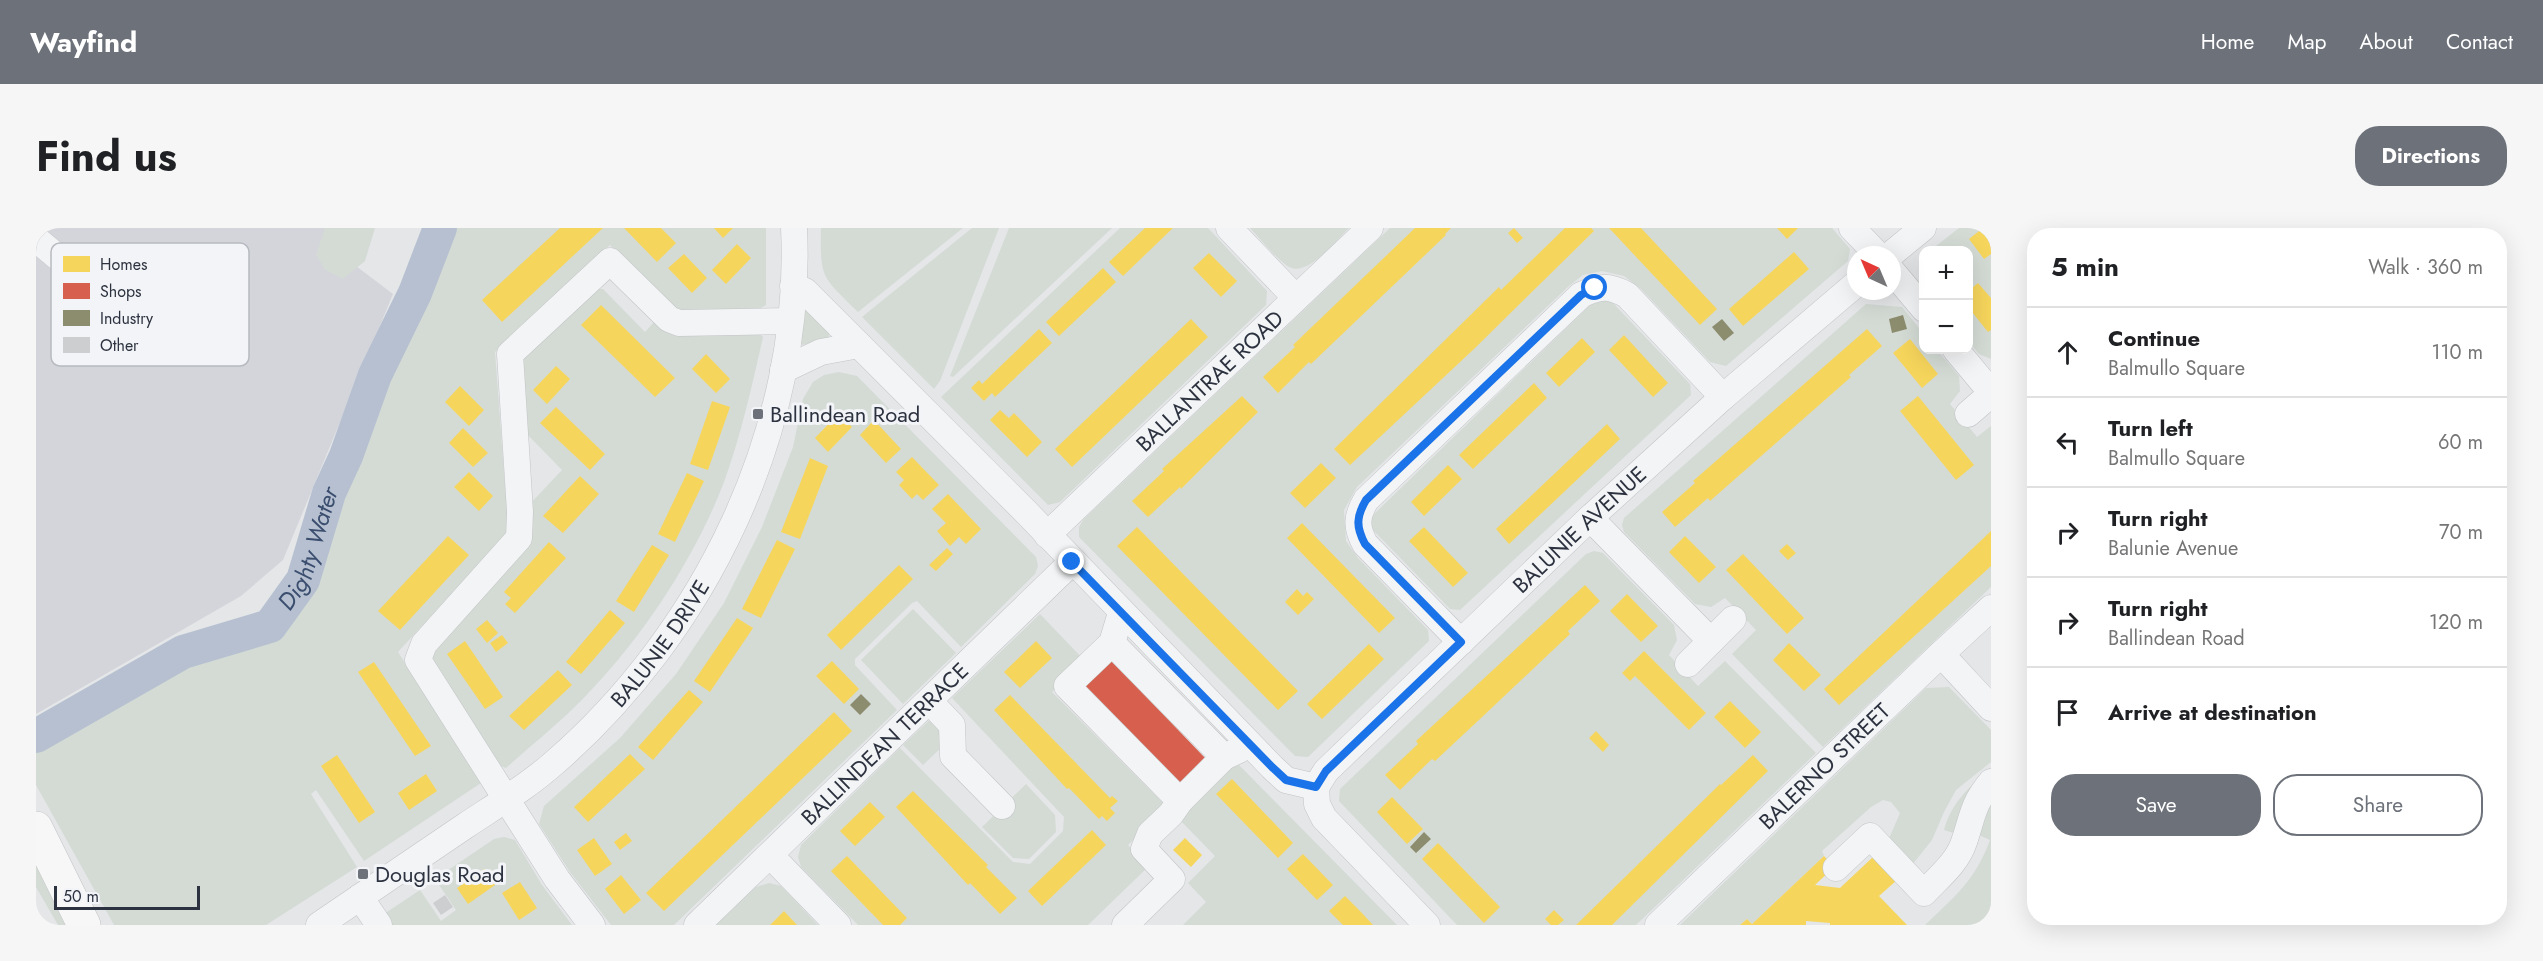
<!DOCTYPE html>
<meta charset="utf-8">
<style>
body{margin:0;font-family:Jost,sans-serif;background:#f6f6f6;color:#202124}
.controls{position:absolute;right:18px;top:18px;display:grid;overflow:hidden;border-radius:12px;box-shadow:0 6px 24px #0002}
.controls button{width:54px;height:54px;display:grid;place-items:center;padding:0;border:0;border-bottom:2px solid #e0e0e0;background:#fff;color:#202124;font:30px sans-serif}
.compass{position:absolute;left:1811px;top:18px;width:54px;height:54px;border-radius:50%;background:#fff;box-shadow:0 6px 24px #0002;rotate:316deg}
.scale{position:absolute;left:18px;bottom:15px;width:146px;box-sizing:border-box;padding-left:6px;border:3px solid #2c323f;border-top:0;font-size:16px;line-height:21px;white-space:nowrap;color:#2c323f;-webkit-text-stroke:4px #f2f4f7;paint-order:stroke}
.stop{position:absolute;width:18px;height:18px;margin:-14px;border:4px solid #1a73e8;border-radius:50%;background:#fff}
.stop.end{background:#1a73e8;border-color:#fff;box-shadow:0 2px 6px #0008}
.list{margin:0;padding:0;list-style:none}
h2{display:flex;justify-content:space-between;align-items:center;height:78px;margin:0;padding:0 24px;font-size:26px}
h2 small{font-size:20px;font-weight:400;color:#757577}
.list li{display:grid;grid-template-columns:39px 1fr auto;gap:18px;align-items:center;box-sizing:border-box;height:90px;padding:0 24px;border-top:2px solid #e0e0e0}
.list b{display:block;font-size:22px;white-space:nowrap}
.list p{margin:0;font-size:20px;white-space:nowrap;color:#757577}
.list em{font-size:20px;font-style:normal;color:#757577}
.actions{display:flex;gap:12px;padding:18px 24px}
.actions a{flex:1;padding:14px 0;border:2px solid #6c717a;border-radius:24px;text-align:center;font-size:21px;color:#6c717a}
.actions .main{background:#6c717a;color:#fff}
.icon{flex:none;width:33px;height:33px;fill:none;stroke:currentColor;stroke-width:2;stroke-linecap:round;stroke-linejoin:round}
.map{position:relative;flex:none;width:1955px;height:697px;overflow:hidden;border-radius:24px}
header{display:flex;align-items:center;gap:36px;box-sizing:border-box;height:84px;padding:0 30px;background:#6c717a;color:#fff}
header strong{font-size:28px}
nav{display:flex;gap:33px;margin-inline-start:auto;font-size:21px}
.intro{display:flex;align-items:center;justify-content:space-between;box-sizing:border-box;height:144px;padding:0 36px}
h1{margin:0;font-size:42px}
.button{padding:15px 27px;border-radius:24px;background:#6c717a;color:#fff;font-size:21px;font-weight:700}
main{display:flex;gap:36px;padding:0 36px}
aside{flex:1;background:#fff;border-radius:24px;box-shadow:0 6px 24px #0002}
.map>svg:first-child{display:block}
.built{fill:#d3d5db}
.green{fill:#d4dbd5}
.homes{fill:#f6d55c}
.shops{fill:#d6604d}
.industry{fill:#8c8c6e}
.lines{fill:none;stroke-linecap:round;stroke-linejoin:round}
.river{stroke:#b6c0d0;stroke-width:34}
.building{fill:#ccced0}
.minor-casing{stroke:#c2c4c6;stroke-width:27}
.major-casing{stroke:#c1c3c5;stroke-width:34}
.minor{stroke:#f3f4f5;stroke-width:26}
.major{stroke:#f7f7f7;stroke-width:33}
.route{stroke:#1a73e8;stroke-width:8}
.poi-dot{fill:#6c717a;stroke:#f2f4f7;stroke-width:2}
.labels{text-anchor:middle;stroke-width:6;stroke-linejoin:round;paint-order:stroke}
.street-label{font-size:22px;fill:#2c323f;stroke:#f2f4f7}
.poi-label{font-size:22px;fill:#2c323f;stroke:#f2f4f7;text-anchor:start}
.water-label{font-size:24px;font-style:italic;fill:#3b4e6f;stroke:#f2f4f7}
.key{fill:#f2f4f7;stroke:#b7bac0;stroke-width:1.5}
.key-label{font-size:16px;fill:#2c323f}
</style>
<header>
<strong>Wayfind</strong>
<nav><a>Home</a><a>Map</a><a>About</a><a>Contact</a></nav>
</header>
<div class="intro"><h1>Find us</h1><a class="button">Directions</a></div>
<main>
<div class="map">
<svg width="1955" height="697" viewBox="0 0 1955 697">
<rect width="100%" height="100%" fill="#e4e6e8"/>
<path class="built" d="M0,0H333L320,38L357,66L247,332L205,368L0,486Z"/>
<path class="green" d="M289,0H339L329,33L307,51L288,41L280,26Z
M404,0H730V77L723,81L643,84L636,81L574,17L459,124L472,299L468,308L362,424L445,555L328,633L280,562L275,566L321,639L230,697H78L0,557V513L181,414L235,398L267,352L293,265L310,228L339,147L379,65Z
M785,0H927L822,84C786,48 784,52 785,0Z
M936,0H963L904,153L898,161L826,89Z
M973,0H1076L917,149L914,148Z
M1084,0H1172L1231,63L1230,77L1024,274L1012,277L905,169Z
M1214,0H1313C1299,13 1269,53 1250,37C1237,27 1225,12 1214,0Z
M1354,0H1796L1814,21L1812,33L1690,138L1674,134L1605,61L1588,48L1566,43L1547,47L1534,57L1321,259L1308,282L1310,313L1322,330L1392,402L1393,413L1272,529L1259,528L1043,309V299L1047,292Z
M1923,0H1955V131L1943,126L1933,114L1932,22H1895Z
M560,61H567L609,104L618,94L634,106L723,105L727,109C716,158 705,207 688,254C660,327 611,403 557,460C531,489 499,514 470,540L465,538L396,434L397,420L492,278L526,242L488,203L484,132Z
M1565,72L1576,74L1654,156L1655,167L1424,382L1414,381L1334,299L1335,289L1554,77Z
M1830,76L1866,79L1887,105L1888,122H1901L1923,148L1924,163L1914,176L1941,209L1955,198V359L1787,519L1696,426L1720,402L1689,370L1675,379L1659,376L1588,304L1586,297L1588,290Z
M773,82L793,103V110L766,117L764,112L767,84Z
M803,144L821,148L1000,329L1002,338L999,346L925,419L881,373L876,375L819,431V437L861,482L638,697H575L534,644L503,596L508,578L584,510L640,446L688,375L726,299L757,219L767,171L777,154L788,147Z
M1558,323L1567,325L1638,397L1641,412L1633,427L1662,458L1689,433L1780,525L1600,697H1421L1303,573L1304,561L1550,326Z
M877,381L920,425L867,476L825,432Z
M1004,386L1048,432L1016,464L1131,579L1092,617L1112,639L1052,697H822L765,639L762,629L765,617L864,520L977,634L994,636L1027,603L1028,589L916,470Z
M1913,459L1955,502V534L1920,562L1908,584L1896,612L1876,637L1852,613L1864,585L1855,574L1847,572L1835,579L1786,623L1788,628L1716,696L1711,691L1704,697H1644L1890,460Z
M899,487L909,516L887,537L867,517Z
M1203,537L1361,697H1147L1170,674L1152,655L1179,628L1142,590L1194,539Z
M1948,546L1921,606L1908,602C1915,577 1929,563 1948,546Z
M990,556L1019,587L1020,604L993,631L977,630L946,599Z
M1955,569V697H1889C1919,668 1939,653 1954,612L1941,606Z
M468,609L479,612L506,657L536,697H351L345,688L384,662L405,693L420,682L399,651L458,611Z
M0,619L41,697H22L0,659Z
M733,655L745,658L782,697H680L720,659Z"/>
<path class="homes" d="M524,0H567L466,94L446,72Z
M588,0H625L640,15L621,34Z
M678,0H697L687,10Z
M1109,0H1137L1087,48L1073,34Z
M1379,0H1415L1409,6L1410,7L1275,136L1273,134L1242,165L1227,149L1259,119L1257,117Z
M1478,0L1487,10L1481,15L1472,5Z
M1529,0H1555L1558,3L1438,121L1314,237L1298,221L1463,59L1465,62Z
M1573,0H1605L1681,81L1664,97Z
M1741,0H1762L1751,11Z
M1947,0H1955V26L1948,31L1933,11Z
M701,16L715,30L690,56L676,42Z
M1758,24L1773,41L1707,98L1693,81Z
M1173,25L1201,53L1185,69L1157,40Z
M648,26L671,50L656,65L632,40Z
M1067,40L1080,54L1023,108L1010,94Z
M1942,55L1955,70V102L1952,104L1932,79V63Z
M565,77L639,150L619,169L545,97Z
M1155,91L1172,109L1036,239L1019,221Z
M1003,101L1016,115L959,169L956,165L948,173L935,160L943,152L946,156Z
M1831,101L1846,118L1813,147L1815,149L1674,273L1672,270L1639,299L1626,284L1659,255L1657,253Z
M1588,107L1632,155L1617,169L1573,122Z
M1546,110L1559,124L1523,159L1510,145Z
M1874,111L1902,146L1886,160L1857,125Z
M670,126L694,151L680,165L656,141Z
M520,138L534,151L511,176L497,162Z
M1498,155L1511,170L1437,241L1423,227Z
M424,158L448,182L433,198L409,174Z
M1206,168L1222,184L1145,261L1144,259L1112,289L1096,273L1128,243L1126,241Z
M1882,168L1938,237L1920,252L1864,183Z
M676,173L694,179L672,242L654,236Z
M520,179L569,226L554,242L504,195Z
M964,182L973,190L978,185L1006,214L991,229L954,192Z
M802,186L816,199L792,224L779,210Z
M838,192L865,221L850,235L824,207Z
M1571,196L1584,211L1473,316L1460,301Z
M427,200L452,225L437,239L413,215Z
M876,229L903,257L887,272L881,266L876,271L863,257L868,252L860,244Z
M774,230L792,238L764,311L745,304Z
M1285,235L1300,250L1269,280L1254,265Z
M1412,237L1426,251L1388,288L1375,274Z
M433,244L457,268L443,283L418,259Z
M651,245L668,253L639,314L622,306Z
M544,248L563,266L527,305L507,288Z
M912,266L945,301L930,316L923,309L914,318L901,303L910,295L896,281Z
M1266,295L1359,390L1343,405L1251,310Z
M1101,299L1262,463L1242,482L1081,318Z
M1388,299L1432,345L1417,359L1373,313Z
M1955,303V338L1803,477L1788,461Z
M412,308L433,327L364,402L342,383Z
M1649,308L1680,339L1663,355L1633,324Z
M741,312L759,321L725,390L706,381Z
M513,314L530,330L479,385L469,376L475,370L468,364Z
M1751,316L1760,325L1752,332L1743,323Z
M616,317L633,327L598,384L580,373Z
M911,320L917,326L900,343L893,337Z
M1707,326L1768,390L1751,406L1690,342Z
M863,337L877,351L805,422L791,407Z
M1549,357L1564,373L1532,403L1534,406L1444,491L1399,533L1396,531L1364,562L1349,547L1382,516L1380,513Z
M1261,361L1267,368L1271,364L1278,371L1262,387L1249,374Z
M1591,366L1622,398L1605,414L1574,383Z
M574,382L589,395L545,446L530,434Z
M701,390L717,400L674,464L658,453Z
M451,392L462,405L451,415L440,401Z
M466,407L472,415L460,424L454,415Z
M429,413L467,469L449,481L411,426Z
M1000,413L1016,430L984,460L968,444Z
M1753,415L1785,447L1768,463L1737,432Z
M1333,416L1348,431L1286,491L1271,476Z
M1608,423L1670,485L1653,502L1599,448L1594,453L1586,445Z
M796,433L823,461L808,476L780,448Z
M338,434L395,518L379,528L322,444Z
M522,442L536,457L488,502L473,488Z
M653,462L667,474L617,532L602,519Z
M974,467L1074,570L1076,568L1082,573L1074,580L1079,585L1071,593L1066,588L1063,591L1033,560L1031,561L958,482Z
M1694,473L1725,504L1709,520L1678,489Z
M798,484L816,503L628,683L610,665Z
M1560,503L1573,517L1567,524L1553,510Z
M594,526L609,541L552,594L538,579Z
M301,527L339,584L323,595L285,538Z
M1717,527L1732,543L1576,697H1540L1684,556L1685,557Z
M390,546L401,563L373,582L362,565Z
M1196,551L1257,615L1242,630L1180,566Z
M877,563L952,637L950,639L981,670L964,686L934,655L932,657L860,579Z
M1356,569L1387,601L1371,616L1341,584Z
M834,574L849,589L819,618L804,603Z
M1056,602L1070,617L1006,678L992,663Z
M590,605L596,613L584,622L578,614Z
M558,610L576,636L559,648L541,622Z
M1149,610L1166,627L1155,639L1137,622Z
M1402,615L1464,679L1448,695L1386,631Z
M1267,626L1297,657L1281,672L1251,641Z
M811,628L871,690L864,697H847L795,643Z
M1788,628L1798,639L1779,657L1804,660L1838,628L1861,652L1843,668L1871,697H1794V695L1770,693V697H1704L1711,691L1716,696Z
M448,641L459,657L432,676L421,660Z
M585,647L605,672L588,686L569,661Z
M484,654L501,680L483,692L466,665Z
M1309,668L1325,684L1337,697H1307L1293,683Z
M1518,682L1528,692L1522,697H1515L1509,691Z
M748,683L761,697H734Z"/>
<path class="shops" d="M1071,428L1170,531L1143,557L1044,455Z"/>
<path class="industry" d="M1867,87L1871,101L1856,105L1853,91Z
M1686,91L1698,105L1688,113L1676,99Z
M825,466L835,476L824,487L814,477Z
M1388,604L1395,611L1380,625L1374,619Z"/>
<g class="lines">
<path class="river" id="s1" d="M0,508L147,424L234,398L267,352L293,265L310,228L339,147L379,65L404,0"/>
</g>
<path class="building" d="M409,667L417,679L405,687L397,675Z"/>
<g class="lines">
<defs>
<g id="minor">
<path d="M1193,0L1260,70"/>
<path d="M1816,0L1842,27"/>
<path d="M0,11L92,88L109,118"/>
<path d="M1854,27L1887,0"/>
<path d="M1856,43L1888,81"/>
<path d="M757,58L769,63L991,285L1236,539L1250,552L1280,559"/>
<path d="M1920,122L1955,164"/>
<path d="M747,142L785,124L823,117"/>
<path d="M1932,186L1955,166"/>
<path d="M1554,290L1675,413"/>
<path id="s2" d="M1011,307L1334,0"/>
<path d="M1085,385L1076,415L1031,458L1144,573"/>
<path d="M1425,414L1329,316C1320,299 1320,289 1330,272L1545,67C1564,58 1572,57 1591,67L1687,169"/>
<path d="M1076,415L1188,529L1203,522"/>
<path d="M1905,426L1955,480"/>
<path d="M1652,436L1697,391"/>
<path d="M893,473L916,497L917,528L966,578"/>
<path id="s3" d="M1280,559L1290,543L1554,290L1687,169L1820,56"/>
<path d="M1280,559L1281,576L1288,590L1391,697"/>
<path d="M734,627L802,697"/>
<path d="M1800,640L1834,608L1888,665C1903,649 1921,635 1928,614C1937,588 1936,577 1955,554"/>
<path d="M324,669L343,697"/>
<path id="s4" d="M283,697C332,664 380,631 429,598C459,578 491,559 518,535C668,405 768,202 758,0"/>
<path d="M556,697L521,651L382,432L388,416L483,310L484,284L474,126L574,33L633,91L643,95L754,93"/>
<path id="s5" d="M661,697L1036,334"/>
<path d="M1089,697L1136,651L1108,621L1114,606L1135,586L1144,573L1188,529"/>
<path id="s6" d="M1622,697L1905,426L1955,380"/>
</g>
<path id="major" d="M0,600L48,697"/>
</defs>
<use href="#minor" class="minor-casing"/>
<use href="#major" class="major-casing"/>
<use href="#minor" class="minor"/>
<use href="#major" class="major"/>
</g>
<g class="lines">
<path class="route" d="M1036,334L1236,539L1250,552L1280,559L1290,543L1425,414L1329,316C1320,299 1320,289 1330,272L1545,67L1559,60"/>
</g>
<g class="poi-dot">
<rect x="716" y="180" width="12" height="12" rx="3"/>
<rect x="321" y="640" width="12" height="12" rx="3"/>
</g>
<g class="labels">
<g class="street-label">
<text dy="8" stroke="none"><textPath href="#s2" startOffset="224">BALLANTRAE ROAD</textPath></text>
<text dy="8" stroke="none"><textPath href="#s3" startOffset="369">BALUNIE AVENUE</textPath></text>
<text dy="8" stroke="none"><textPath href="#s4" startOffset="446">BALUNIE DRIVE</textPath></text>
<text dy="8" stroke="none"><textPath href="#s5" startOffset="261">BALLINDEAN TERRACE</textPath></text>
<text dy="8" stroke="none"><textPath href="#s6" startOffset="230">BALERNO STREET</textPath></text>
</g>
<g class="poi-label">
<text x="734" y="194">Ballindean Road</text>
<text x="339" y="654">Douglas Road</text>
</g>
<g class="water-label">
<text dy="8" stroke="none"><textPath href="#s1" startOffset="348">Dighty Water</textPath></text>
</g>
</g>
<rect x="15" y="15" width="198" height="123" rx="9" class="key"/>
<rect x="27" y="28" width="27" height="16" fill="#f6d55c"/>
<rect x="27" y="55" width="27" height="16" fill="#d6604d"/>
<rect x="27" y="82" width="27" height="16" fill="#8c8c6e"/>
<rect x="27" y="109" width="27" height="16" fill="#ccced0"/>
<g class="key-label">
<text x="64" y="42">Homes</text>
<text x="64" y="69">Shops</text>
<text x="64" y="96">Industry</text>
<text x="64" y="123">Other</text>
</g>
</svg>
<div class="controls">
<button>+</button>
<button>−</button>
</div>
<svg class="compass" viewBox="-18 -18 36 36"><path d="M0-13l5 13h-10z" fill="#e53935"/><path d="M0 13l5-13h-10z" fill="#757577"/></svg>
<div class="scale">50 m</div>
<div class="stop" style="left:1559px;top:60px"></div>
<div class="stop end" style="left:1036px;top:334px"></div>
</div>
<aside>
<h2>5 min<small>Walk · 360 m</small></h2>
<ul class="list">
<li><svg class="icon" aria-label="ahead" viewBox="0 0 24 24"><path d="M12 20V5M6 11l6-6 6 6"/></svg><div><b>Continue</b><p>Balmullo Square</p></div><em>110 m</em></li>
<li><svg class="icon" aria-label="left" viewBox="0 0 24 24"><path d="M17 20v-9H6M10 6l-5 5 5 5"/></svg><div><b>Turn left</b><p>Balmullo Square</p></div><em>60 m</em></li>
<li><svg class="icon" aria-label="right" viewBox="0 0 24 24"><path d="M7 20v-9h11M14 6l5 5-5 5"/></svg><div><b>Turn right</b><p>Balunie Avenue</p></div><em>70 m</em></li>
<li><svg class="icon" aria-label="right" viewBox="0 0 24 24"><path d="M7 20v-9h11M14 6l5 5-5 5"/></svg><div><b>Turn right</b><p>Ballindean Road</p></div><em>120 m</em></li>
<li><svg class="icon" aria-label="arrive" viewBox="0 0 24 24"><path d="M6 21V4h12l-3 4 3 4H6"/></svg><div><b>Arrive at destination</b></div></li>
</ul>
<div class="actions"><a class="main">Save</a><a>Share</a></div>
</aside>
</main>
